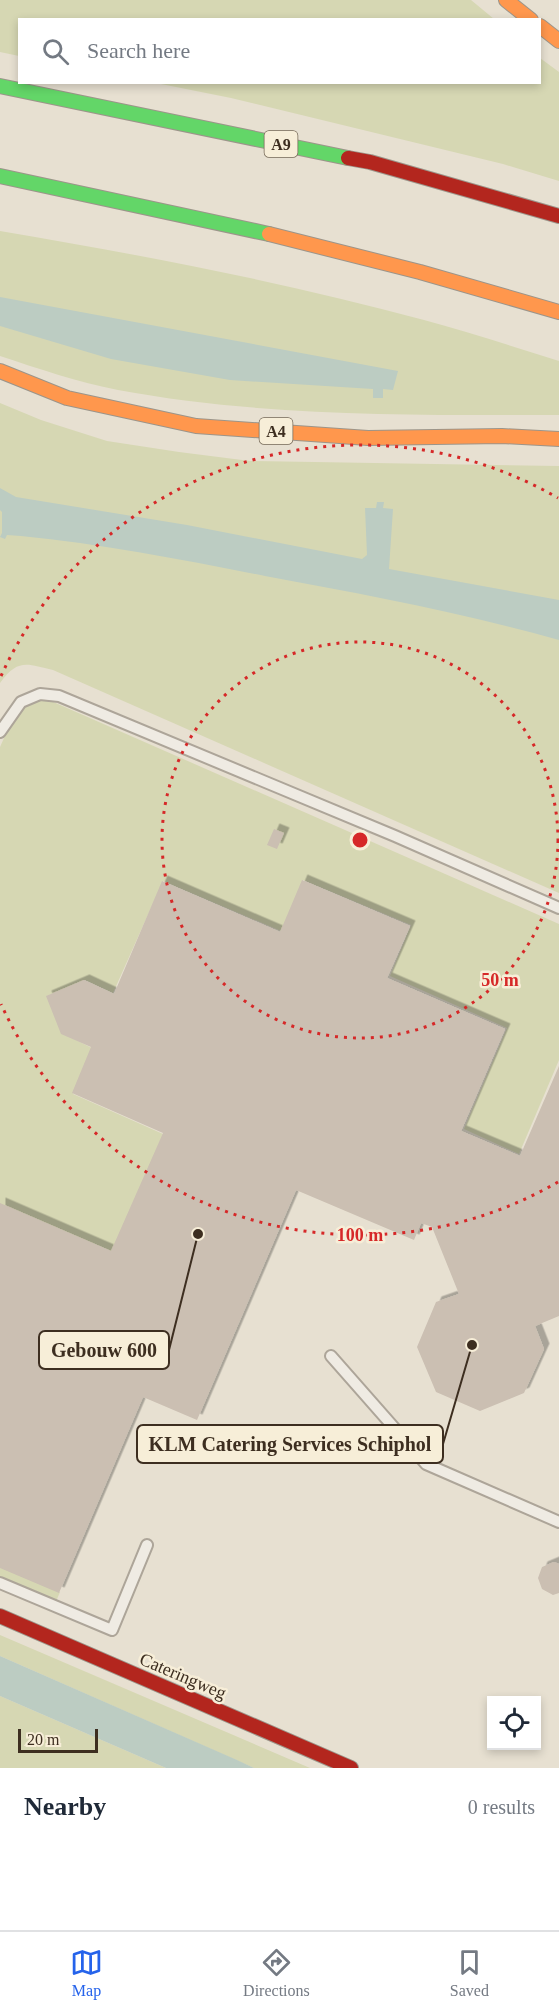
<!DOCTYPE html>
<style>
body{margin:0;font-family:Georgia,serif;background:#f6f6f7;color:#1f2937}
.controls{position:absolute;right:18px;bottom:18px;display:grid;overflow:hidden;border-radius:0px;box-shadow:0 3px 9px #0003}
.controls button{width:54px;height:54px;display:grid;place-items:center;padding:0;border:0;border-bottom:2px solid #e0e1e3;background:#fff;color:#1f2937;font:30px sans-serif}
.scale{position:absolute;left:18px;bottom:15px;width:80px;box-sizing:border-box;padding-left:6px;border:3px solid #3d2e20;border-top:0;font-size:16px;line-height:21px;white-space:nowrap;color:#3d2e20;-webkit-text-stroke:4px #f7eed8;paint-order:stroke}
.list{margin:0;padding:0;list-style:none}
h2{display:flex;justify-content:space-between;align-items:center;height:78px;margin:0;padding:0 24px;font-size:26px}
h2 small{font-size:20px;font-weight:400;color:#747a83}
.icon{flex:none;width:33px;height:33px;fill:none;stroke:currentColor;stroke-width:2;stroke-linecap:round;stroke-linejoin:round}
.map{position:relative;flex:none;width:559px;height:1768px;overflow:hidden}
.search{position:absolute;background:#fff;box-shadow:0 3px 9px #0003;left:18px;right:18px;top:18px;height:66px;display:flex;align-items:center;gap:15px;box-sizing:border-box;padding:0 21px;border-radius:0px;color:#747a83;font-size:22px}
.sheet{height:162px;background:#fff}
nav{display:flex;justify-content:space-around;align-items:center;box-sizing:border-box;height:84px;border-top:2px solid #e0e1e3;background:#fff;font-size:16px;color:#747a83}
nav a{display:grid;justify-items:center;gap:3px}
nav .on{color:#2563eb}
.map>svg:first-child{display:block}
.green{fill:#d6d7b3}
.water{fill:#bcccc2}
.building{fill:#cbbfb2;filter:url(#shadow)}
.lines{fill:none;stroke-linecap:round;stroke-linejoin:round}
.lane-casing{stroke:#ada599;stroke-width:14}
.fast-casing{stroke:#9c958a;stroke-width:16}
.slow-casing{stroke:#9c958a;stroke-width:16}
.jam-casing{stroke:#9c958a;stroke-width:16}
.lane{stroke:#efebe3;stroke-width:10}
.fast{stroke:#63d668;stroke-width:14}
.slow{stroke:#ff974d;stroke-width:14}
.jam{stroke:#b3261e;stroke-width:14}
.ring{fill:none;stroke:#d62828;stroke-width:3;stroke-dasharray:3 6}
.labels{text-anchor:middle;stroke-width:5;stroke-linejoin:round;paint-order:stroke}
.shield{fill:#f7eed8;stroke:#756857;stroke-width:1.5}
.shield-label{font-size:16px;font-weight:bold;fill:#3d2e20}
.street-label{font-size:18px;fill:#3d2e20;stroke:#f7eed8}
.centre{fill:#d62828;stroke:#f7eed8;stroke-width:3}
.ring-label{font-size:18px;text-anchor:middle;font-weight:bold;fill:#d62828;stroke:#f7eed8;stroke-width:5;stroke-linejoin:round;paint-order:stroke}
.leader{fill:none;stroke:#3d2e20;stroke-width:2}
.callout-dot{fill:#3d2e20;stroke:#f7eed8;stroke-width:2}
.callout{fill:#f7eed8;stroke:#3d2e20;stroke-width:2}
.callout-label{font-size:20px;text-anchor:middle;font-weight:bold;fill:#3d2e20}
</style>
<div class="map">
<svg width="559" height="1768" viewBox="0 0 559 1768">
<defs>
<filter id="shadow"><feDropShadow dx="5.5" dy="-5.5" stdDeviation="0" flood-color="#0004"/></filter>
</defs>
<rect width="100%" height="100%" fill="#e7e0d1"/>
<path class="green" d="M0,0H471L494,19L20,20L19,56L0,52Z
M540,58L559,72V181L503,164L231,98L156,83L540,82Z
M0,231C142,255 284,282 424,320C469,332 514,347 559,361V415C411,415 264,417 118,390C78,382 39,369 0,356Z
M0,403L41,420L107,441L179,452L250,461L559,466V893L53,670C27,664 18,658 0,683Z
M42,697L559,924V1060L519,1154L464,1129L507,1028L390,976L411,925L303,880L281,931L163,881L113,993L85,980L47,996L62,1033L92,1048L73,1094L163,1134L113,1252L0,1204V747L17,709Z
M0,1567L60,1592L52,1611L0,1589Z
M0,1635L310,1768H254L0,1656Z
M0,1696L166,1768H0Z"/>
<path class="water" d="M0,297L398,371L393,390L383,389V398H373V389L230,380L111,359L0,326Z
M0,488L16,497L187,525L362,559L367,555L365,508H376L377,502H384L383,508L393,509L389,569L559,600V640C463,613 363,594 265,576C184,560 103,544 21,536L7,535L5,539L0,537L2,533V512L0,510Z
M0,1656L237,1760L254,1768H166L0,1696Z"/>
<path class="building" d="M274,829L284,833L277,849L267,845Z
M302,880L410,926L387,978L505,1029L461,1131L520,1156L559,1066V1316L535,1326L544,1349L524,1393L480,1411L436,1392L417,1347L436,1302L459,1294L432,1227L421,1223L414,1240L296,1190L197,1420L143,1397L59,1593L0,1568V1203L111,1251L163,1133L72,1093L91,1047L61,1034L46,996L84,980L114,994L162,881L280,932Z
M554,1562L559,1564V1593L553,1595L542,1589L538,1578L542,1567Z"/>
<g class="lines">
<defs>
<path id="lane" d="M0,732L21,702L40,694L59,696L395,836L559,908
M331,1356L426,1464L559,1522
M0,1583L112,1630L147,1545"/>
<path id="fast" d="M0,86L348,158
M0,176L269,234"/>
<path id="slow" d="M506,0L531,20
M540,26L559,41
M269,234L420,272L559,312
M0,371L67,398L196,426L368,438L502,436L559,439"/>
<path id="jam" d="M348,158L370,162L559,216
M0,1616L351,1768"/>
</defs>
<use href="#lane" class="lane-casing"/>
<use href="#fast" class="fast-casing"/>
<use href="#slow" class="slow-casing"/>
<use href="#jam" class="jam-casing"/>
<use href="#lane" class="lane"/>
<use href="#fast" class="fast"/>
<use href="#slow" class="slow"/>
<use href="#jam" class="jam"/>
</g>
<g class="ring">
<circle cx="360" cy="840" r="198"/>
<path d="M558 1182A395 395 0 0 1 1 1004M1 676A395 395 0 0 1 558 498"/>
</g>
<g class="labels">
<g class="shield">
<rect x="264.5" y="131" width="33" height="26" rx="4.5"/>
<rect x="259.5" y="418" width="33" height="26" rx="4.5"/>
</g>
<g class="shield-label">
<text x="281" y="150">A9</text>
<text x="276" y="437">A4</text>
</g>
<g class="street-label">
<text transform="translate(183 1676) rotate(23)" y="6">Cateringweg</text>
</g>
</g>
<circle cx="360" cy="840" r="9" class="centre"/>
<g class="ring-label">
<text x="500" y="986">50 m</text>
<text x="360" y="1241">100 m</text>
</g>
<path class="leader" d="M198 1234L169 1350M472 1345L443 1444"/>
<g class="callout-dot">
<circle cx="198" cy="1234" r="6"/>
<circle cx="472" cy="1345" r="6"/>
</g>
<g class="callout">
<rect x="39" y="1331" width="130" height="38" rx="6"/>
<rect x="137" y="1425" width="306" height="38" rx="6"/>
</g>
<g class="callout-label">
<text x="104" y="1357">Gebouw 600</text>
<text x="290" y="1451">KLM Catering Services Schiphol</text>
</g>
</svg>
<div class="controls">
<button><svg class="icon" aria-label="locate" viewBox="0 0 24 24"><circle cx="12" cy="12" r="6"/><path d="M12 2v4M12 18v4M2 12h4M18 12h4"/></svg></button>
</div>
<div class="scale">20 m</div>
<div class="search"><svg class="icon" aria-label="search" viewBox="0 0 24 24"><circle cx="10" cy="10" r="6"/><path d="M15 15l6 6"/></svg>Search here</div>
</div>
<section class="sheet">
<h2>Nearby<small>0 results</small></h2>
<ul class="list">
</ul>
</section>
<nav>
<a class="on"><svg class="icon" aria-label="map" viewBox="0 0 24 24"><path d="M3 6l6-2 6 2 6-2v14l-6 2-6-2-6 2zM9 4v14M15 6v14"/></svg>Map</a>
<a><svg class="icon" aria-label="directions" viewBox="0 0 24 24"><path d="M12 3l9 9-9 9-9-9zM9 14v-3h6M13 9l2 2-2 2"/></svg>Directions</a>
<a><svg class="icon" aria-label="saved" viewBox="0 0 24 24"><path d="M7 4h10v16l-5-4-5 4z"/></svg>Saved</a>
</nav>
